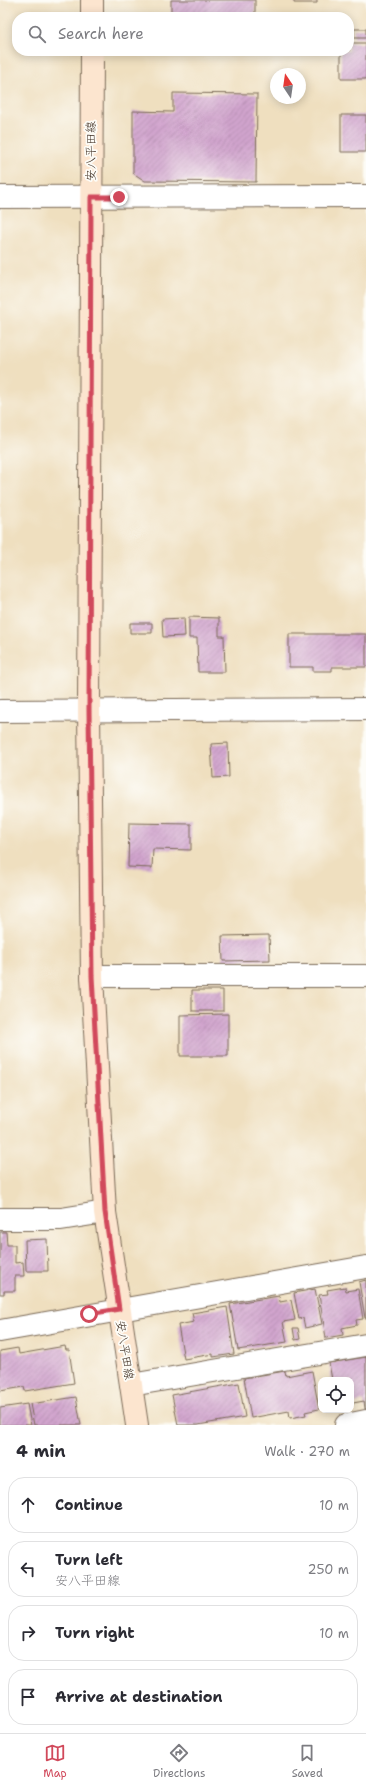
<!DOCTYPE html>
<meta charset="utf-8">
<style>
body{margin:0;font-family:"Shantell Sans","Klee One",sans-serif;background:#f2f2f3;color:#2b2b33}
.controls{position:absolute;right:12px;bottom:12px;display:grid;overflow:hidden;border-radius:8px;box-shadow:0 2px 10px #0003}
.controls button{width:36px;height:36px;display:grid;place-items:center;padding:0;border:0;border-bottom:1px solid #e1e1e2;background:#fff;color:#2b2b33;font:20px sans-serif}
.compass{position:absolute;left:270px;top:68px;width:36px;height:36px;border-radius:50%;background:#fff;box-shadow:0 2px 10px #0003;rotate:347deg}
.stop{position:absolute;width:12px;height:12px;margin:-9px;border:3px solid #d1495b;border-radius:50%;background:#fff}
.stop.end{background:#d1495b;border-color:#fff;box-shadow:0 1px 4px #0008}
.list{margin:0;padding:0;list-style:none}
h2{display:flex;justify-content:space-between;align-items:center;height:52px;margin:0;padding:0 16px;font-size:17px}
h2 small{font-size:13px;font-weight:400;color:#7c7c81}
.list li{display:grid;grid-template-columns:26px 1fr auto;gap:12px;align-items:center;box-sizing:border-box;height:56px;margin:0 8px 8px;padding:0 8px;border:1px solid #e1e1e2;border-radius:16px}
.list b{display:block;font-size:15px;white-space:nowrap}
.list p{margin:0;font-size:13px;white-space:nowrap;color:#7c7c81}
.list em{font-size:13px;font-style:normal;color:#7c7c81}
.icon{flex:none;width:22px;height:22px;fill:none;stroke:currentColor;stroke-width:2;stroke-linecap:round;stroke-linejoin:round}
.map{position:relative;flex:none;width:366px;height:1425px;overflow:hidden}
.search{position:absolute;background:#fff;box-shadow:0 2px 10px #0003;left:12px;right:12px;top:12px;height:44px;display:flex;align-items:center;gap:10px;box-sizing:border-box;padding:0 14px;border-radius:16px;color:#7c7c81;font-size:15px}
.sheet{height:308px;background:#fff}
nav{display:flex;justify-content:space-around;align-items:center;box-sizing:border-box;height:56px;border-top:1px solid #e1e1e2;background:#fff;font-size:11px;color:#7c7c81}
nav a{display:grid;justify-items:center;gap:2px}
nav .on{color:#d1495b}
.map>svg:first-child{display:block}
.building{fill:url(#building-hatch)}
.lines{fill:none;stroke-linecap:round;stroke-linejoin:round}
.street-casing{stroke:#7a6956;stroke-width:24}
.secondary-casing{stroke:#7a6956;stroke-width:24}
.street{stroke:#fff;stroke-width:22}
.secondary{stroke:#fce5cf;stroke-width:22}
.route{stroke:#d1495b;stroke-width:5}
.labels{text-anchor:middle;stroke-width:3.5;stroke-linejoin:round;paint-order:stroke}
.street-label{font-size:12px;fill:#3b2a1e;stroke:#fdfcf7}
</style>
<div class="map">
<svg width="366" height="1425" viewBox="0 0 366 1425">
<defs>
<pattern id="building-hatch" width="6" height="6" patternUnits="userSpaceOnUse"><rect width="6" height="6" fill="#d1a4ce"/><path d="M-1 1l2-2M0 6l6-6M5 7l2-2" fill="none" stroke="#ab86a7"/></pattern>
</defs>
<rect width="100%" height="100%" fill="#fdfcf7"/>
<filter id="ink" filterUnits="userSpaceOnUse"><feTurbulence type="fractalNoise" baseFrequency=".025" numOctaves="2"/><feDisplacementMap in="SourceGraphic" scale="8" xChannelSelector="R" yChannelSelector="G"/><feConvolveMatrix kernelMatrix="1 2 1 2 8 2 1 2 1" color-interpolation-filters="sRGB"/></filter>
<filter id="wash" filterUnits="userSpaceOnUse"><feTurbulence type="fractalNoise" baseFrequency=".012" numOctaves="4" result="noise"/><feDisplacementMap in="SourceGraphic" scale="16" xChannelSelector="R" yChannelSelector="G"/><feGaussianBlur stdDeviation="0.9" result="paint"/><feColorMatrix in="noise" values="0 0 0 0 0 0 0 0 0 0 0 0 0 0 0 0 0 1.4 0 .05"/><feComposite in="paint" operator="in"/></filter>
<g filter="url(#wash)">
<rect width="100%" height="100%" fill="#efdfbf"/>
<g id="blocks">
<path class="building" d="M171,0H255V15L171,13Z
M294,0H317V3H294Z
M354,29H366V38H354Z
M349,43H366V79H341V51H349Z
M173,93L257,94L256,182L145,181L133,173V111L173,112Z
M341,115H366V152H341Z
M189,617L219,618V636H224L225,672H198L197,638H189Z
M184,618L185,636L163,637L162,619Z
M130,623H152V633H130Z
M289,634H366V667H332V671H313V667H289Z
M228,743L229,777L213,778L211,744Z
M129,823L191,824V850L153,849L152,868L128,867Z
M269,935L270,960L223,961L222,936Z
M192,990H223V1011H192Z
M228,1014V1056H180V1015Z
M0,1232H6L7,1245H15V1263L23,1262L24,1276H15V1291H4V1294H0Z
M47,1239L48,1271H26L25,1240Z
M366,1280V1318H365L359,1282Z
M345,1287L346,1291L358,1289L363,1319L356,1320L357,1325L342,1328L343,1335L326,1338L319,1295L328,1294L327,1290Z
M315,1289L322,1324L305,1328L303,1318L299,1319L294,1293Z
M279,1296L280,1302L291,1300L295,1320L283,1322L287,1342L238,1350L230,1304Z
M227,1307L234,1354L213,1357V1354L184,1359L178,1325L194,1322L192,1313Z
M293,1328H298L300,1339L295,1340Z
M65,1346L66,1350H69L74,1383L25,1391L24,1387L0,1391V1351L18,1348L19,1354Z
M366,1357V1409H365L364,1401L353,1403V1405L351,1406V1380H332L329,1363Z
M285,1371L286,1376L312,1371L319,1409L305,1412L306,1415L290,1418L289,1411L251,1418L244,1378Z
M239,1383L245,1417L198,1425H178L172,1395Z
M76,1397L81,1425H34L30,1404Z
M27,1404L31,1425H0V1408Z"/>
</g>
</g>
<g filter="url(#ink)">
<use href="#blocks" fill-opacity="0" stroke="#7a6956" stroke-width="1"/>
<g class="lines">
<defs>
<path id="street" d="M0,197L366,196
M0,711L366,709
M92,976H366
M0,1219H61L105,1212
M0,1331L366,1267
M131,1385L366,1345
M346,1425L366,1421"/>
<path id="secondary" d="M92,0V17
M92,51L89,710L92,976L105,1212L137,1425"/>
</defs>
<use href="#street" class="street-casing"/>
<use href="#secondary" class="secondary-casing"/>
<use href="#street" class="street"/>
<use href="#secondary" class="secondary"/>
</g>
</g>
<g class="lines" filter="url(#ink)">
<path class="route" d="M89,1314L119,1309L105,1212L92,976L89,710L91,197H119"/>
</g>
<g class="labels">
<g class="street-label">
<text transform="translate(91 151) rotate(-90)" y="4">安八平田線</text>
<text transform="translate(125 1350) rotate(81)" y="4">安八平田線</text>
</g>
</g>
</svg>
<div class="controls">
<button><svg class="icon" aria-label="locate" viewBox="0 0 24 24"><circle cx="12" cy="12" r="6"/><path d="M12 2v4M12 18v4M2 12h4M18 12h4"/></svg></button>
</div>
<svg class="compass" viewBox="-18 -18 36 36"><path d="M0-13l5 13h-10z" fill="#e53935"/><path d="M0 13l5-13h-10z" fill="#7c7c81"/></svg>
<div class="stop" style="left:89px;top:1314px"></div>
<div class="stop end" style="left:119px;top:197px"></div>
<div class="search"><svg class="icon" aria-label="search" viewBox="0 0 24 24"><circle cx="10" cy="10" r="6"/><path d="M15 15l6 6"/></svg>Search here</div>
</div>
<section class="sheet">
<h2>4 min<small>Walk · 270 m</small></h2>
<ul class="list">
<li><svg class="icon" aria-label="ahead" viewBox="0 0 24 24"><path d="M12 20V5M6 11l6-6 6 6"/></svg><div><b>Continue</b></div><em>10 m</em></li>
<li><svg class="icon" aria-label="left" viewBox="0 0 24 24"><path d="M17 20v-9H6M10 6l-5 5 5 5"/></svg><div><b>Turn left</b><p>安八平田線</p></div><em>250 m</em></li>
<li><svg class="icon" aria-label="right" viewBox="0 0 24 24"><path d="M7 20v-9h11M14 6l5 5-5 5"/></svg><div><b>Turn right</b></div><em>10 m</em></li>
<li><svg class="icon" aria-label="arrive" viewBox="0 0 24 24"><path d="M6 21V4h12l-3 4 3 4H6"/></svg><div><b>Arrive at destination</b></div></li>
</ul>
</section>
<nav>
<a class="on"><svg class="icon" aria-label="map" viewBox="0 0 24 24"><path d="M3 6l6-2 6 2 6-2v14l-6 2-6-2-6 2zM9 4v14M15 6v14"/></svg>Map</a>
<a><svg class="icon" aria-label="directions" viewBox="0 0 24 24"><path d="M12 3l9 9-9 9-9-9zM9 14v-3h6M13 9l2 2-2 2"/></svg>Directions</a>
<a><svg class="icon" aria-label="saved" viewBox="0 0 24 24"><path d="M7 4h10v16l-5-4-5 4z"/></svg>Saved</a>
</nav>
